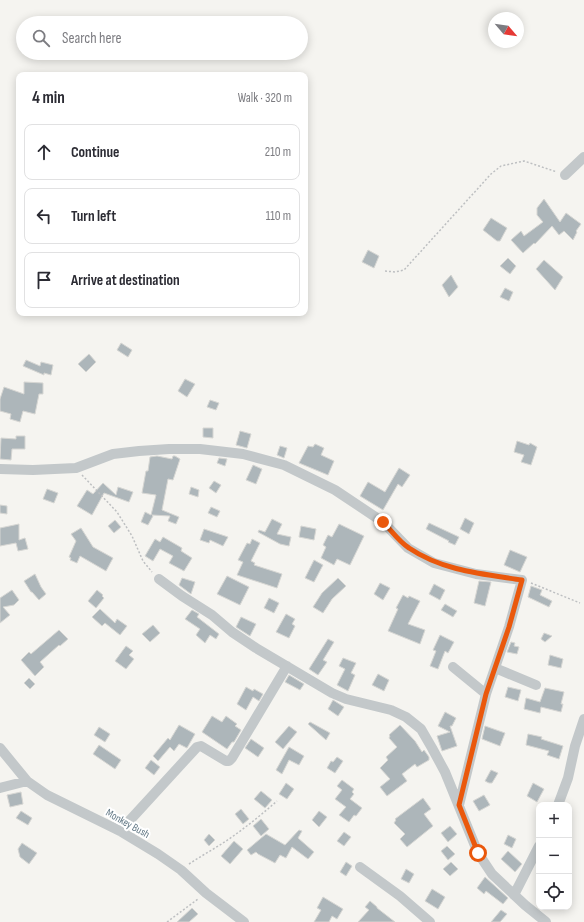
<!DOCTYPE html>
<meta charset="utf-8">
<style>
body{margin:0;font-family:"Sofia Sans Condensed",sans-serif;background:#f7f7f7;color:#2b2b33}
.controls{position:absolute;right:12px;bottom:12px;display:grid;overflow:hidden;border-radius:8px;box-shadow:0 2px 10px #0003}
.controls button{width:36px;height:36px;display:grid;place-items:center;padding:0;border:0;border-bottom:1px solid #e1e1e2;background:#fff;color:#2b2b33;font:20px sans-serif}
.compass{position:absolute;left:488px;top:12px;width:36px;height:36px;border-radius:50%;background:#fff;box-shadow:0 2px 10px #0003;rotate:119deg}
.stop{position:absolute;width:12px;height:12px;margin:-9px;border:3px solid #ea580c;border-radius:50%;background:#fff}
.stop.end{background:#ea580c;border-color:#fff;box-shadow:0 1px 4px #0008}
.list{margin:0;padding:0;list-style:none}
h2{display:flex;justify-content:space-between;align-items:center;height:52px;margin:0;padding:0 16px;font-size:17px}
h2 small{font-size:13px;font-weight:400;color:#7c7c81}
.list li{display:grid;grid-template-columns:26px 1fr auto;gap:12px;align-items:center;box-sizing:border-box;height:56px;margin:0 8px 8px;padding:0 8px;border:1px solid #e1e1e2;border-radius:8px}
.list b{display:block;font-size:15px;white-space:nowrap}
.list em{font-size:13px;font-style:normal;color:#7c7c81}
.icon{flex:none;width:22px;height:22px;fill:none;stroke:currentColor;stroke-width:2;stroke-linecap:round;stroke-linejoin:round}
.map{position:relative;flex:none;width:584px;height:922px;overflow:hidden}
.search{position:absolute;background:#fff;box-shadow:0 2px 10px #0003;left:16px;top:16px;width:292px;height:44px;display:flex;align-items:center;gap:10px;box-sizing:border-box;padding:0 14px;border-radius:22px;color:#7c7c81;font-size:15px}
.panel{position:absolute;background:#fff;box-shadow:0 2px 10px #0003;left:16px;top:72px;width:292px;height:244px;border-radius:8px}
.map>svg:first-child{display:block}
.building{fill:#adb6ba;stroke:#d6d6d3}
.lines{fill:none;stroke-linecap:round;stroke-linejoin:round}
.path{stroke:#bdbfc1;stroke-width:1.5;stroke-dasharray:2 2;stroke-linecap:butt}
.minor{stroke:#c3c8ca;stroke-width:10}
.route{stroke:#ea580c;stroke-width:5}
.labels{text-anchor:middle;stroke-width:4;stroke-linejoin:round;paint-order:stroke}
.street-label{font-size:11px;fill:#617784;stroke:#fff}
</style>
<div class="map">
<svg width="584" height="922" viewBox="0 0 584 922">
<rect width="100%" height="100%" fill="#f5f4f0"/>
<path class="building" d="M544,199L560,222L566,213L581,224L576,231L577,232L573,240L564,231L559,235L552,226L535,244L534,243L523,253L511,240L521,231L524,236L543,222L537,215V208Z
M491,218L507,228L500,241H497L483,230Z
M368,250L379,256L374,268L362,262Z
M508,258L516,266L510,274L500,266Z
M544,260L563,277L555,290L536,269Z
M451,275L458,287L449,297L442,285Z
M505,288L513,292L509,301L500,297Z
M121,343L132,350L128,357L117,350Z
M89,354L96,362L86,372L78,364Z
M26,360L40,366L41,362L53,365L51,375L44,373V375L23,366Z
M185,379L195,384L187,397L178,391Z
M24,382L43,383V394H39L35,414L23,411L20,422L10,419L11,414L0,411V399L4,387L24,394Z
M210,400L219,403L216,410L207,407Z
M203,428H213V438L203,437Z
M240,431L251,434L247,448L236,445Z
M16,436H25V449H12L11,460L0,459L1,438L16,439Z
M517,441L529,445L530,443L537,447L531,465L521,462L524,455L514,452Z
M315,444L324,448L321,455L334,461L328,475L299,463L308,446L313,447Z
M280,446L287,448L284,458L277,455Z
M157,456L172,459L173,456H175L180,459L173,480L168,479L162,510L179,517L176,524L168,521L170,516L152,515L153,516L148,525L141,522L145,512L151,515L156,495L142,493L146,471H148L150,457Z
M219,458L227,459L225,466L217,463Z
M253,465L262,469L256,484L246,480Z
M399,468L410,475L402,487L398,484L383,510L360,496L368,482L385,492Z
M214,481L221,485L216,493L209,488Z
M103,483L116,495L118,487L133,492L129,502L104,493L92,515L77,506L87,490L93,494Z
M191,487L199,490L198,497L189,494Z
M47,489L58,493L54,503L43,499Z
M0,505L7,506V514L0,513Z
M211,507L220,511L217,517L208,513Z
M465,518L474,523L469,534L460,529Z
M272,519L282,524L277,534L291,537L289,546L280,544L258,532L259,530L265,532Z
M115,520L121,527L114,533L108,526Z
M429,523L459,537L455,545L448,542L449,541L426,529Z
M19,524V540L25,538L28,549L18,551L16,543L0,546V528Z
M339,524L364,536L350,565L337,559L334,565L321,558L326,547L323,545L328,535L332,537Z
M301,526L316,529L314,540L299,537Z
M81,528L93,547L113,558L106,571L80,556L77,563L70,560L71,558L69,557L76,541L71,534Z
M204,529L228,537L223,546L210,540L209,543L200,540Z
M163,537L182,548L181,551L192,558L184,571L169,563L173,556L160,549L153,561L145,556L155,539L160,542Z
M252,539L260,543L251,561L255,563L254,565L282,574L277,588L237,575L243,562L238,560L247,543L250,544Z
M510,550L527,557L520,572L504,565Z
M314,560L323,565L314,582L305,578Z
M35,574L41,587L46,594L39,600L32,592H31L24,581Z
M227,576L249,587L240,605L217,594Z
M182,578L195,582L191,594L179,585Z
M338,578L346,586L332,599L323,613L313,607L322,593Z
M479,581L491,582L485,606L474,603Z
M380,583L390,588L383,600L374,594Z
M434,584L445,590L440,600L429,594Z
M531,586L542,590L540,595L552,601L549,607L528,597Z
M12,590L19,600L14,605L3,607L10,615L0,623V598Z
M97,590L103,595L102,596L104,598L96,608L88,601Z
M403,595L408,598L409,596L420,601L408,624L425,630L420,644L388,631L398,609L396,608Z
M269,598L279,603L274,613L264,608Z
M445,604L457,611L453,617L441,610Z
M100,609L115,623L117,619L127,626L120,635L105,623L102,626L92,617Z
M192,610L199,614L197,617L219,634L216,639L210,635L205,643L196,635L200,629L185,619Z
M286,614L295,619L292,624L295,626L289,638L276,632Z
M241,617L256,624L250,636L236,627Z
M153,625L160,633L150,642L142,634Z
M59,630L68,639L60,646L59,645L40,662L44,667L35,676L21,660L29,652L31,654Z
M544,633L552,636L545,642L541,639Z
M440,635L454,642L448,653L445,651L438,669L430,666L436,651L433,650Z
M328,639L334,642L323,660L327,662L318,675L309,669Z
M511,642L515,643L514,646L519,647L517,654L507,652Z
M126,646L133,651L129,655L134,659L126,669L115,661Z
M550,655L563,659L561,668L548,665Z
M343,658L356,663L351,673L355,675L348,691L337,685L345,669L339,666Z
M378,674L389,680L384,691L372,685Z
M289,675L304,684L300,690L285,682Z
M29,678L35,684L30,689L24,683Z
M246,687L253,691L254,689L263,694L259,701L253,697L246,710L237,704Z
M508,687L521,690L518,701L505,697Z
M545,688L564,692L561,704H563L561,712L541,707L540,713L524,709L526,698L540,702Z
M333,700L344,707L338,716L328,709Z
M445,712L456,718L452,726H450L457,746L442,751L437,736L450,732L438,726Z
M212,716L222,722L226,716L237,724L235,726L241,730L234,742H232L227,749L202,732Z
M310,722L330,733L326,740L308,724Z
M179,725L195,734L187,748L179,744L174,751L170,747L158,761L153,756L168,738L170,740Z
M400,725L415,741L422,752L424,750L429,757V760L417,767L415,764L402,774L407,781L387,796L380,787L390,779L380,768L388,760L386,757L397,747L389,738L390,736L389,735Z
M289,726L297,732L283,749L275,742Z
M485,726L505,733L500,746L482,739Z
M99,727L110,734L105,742L94,735Z
M528,734L542,737L541,739L563,746L559,759L547,755L549,751L526,745Z
M251,739L264,748L258,757L245,748Z
M99,745L121,760L115,769L93,754Z
M289,747L304,756L299,765L289,760L282,774L276,770Z
M337,757L343,761L335,773L327,768L331,761L333,762Z
M151,760L160,767L154,775L145,768Z
M491,770L498,773L492,783H489L485,781Z
M342,780L354,789L352,792L354,794L350,799L362,808L356,816L354,815L349,822L339,815L346,807L335,799L342,790L337,786Z
M286,783L294,789L287,799L279,794Z
M533,783L544,789L537,802L527,796Z
M261,791L272,800L265,808L254,799Z
M21,792L23,804L10,807L7,795Z
M484,795L490,805L479,811L473,801Z
M423,798L431,809L424,814L433,826L407,847L400,839L405,834L394,823L396,820L395,819Z
M241,809L249,819L243,824L235,814Z
M21,811L32,818L28,825L16,818Z
M319,811L327,817L319,827L312,820Z
M261,819L269,829L261,836L253,826Z
M450,826L457,834L448,842L441,833Z
M299,830L302,831L298,838L314,852L308,859L292,847L286,858L280,855L275,863L258,854L256,852L251,855L247,850L266,834L285,845Z
M344,832L351,837L344,846L337,841Z
M209,834L215,840L209,846L204,840Z
M508,835L516,839L512,848L504,844Z
M234,841L243,849L230,864L221,856Z
M22,843L37,853L29,864L20,857L18,849Z
M447,846L455,854L448,860L441,851Z
M508,851L522,864L515,872L501,859Z
M346,862L352,866L346,876L340,872Z
M451,862L458,869L450,876L443,869Z
M406,869L414,874L409,883L401,879Z
M485,877L508,898L503,904L486,891L484,894L477,888Z
M432,889L445,897L438,909L425,901Z
M323,897L343,909L337,919L332,916L329,922H314L321,910L317,908Z
M370,901L377,907V908L395,922H358L369,910L365,907Z
M192,908L198,914L189,922H177Z
M501,910L507,914L500,922H491Z"/>
<g class="lines">
<path class="path" d="M385,271L395,272L404,270L491,174L501,166L524,161L557,172
M82,475L117,512L132,536L143,561L152,572
M531,583L580,603
M189,864C201,856 214,849 226,841C244,829 261,815 277,801
M167,922L198,899"/>
<path class="minor" d="M565,175L584,157
M0,469L33,470L76,468L113,454L139,451L169,449H200L243,454L284,465L335,490L383,522L408,548L434,563L476,574L522,580L509,627L486,694L459,805
M159,579L182,596L212,615L232,632L256,648L332,693L346,699L391,710L406,717L421,729L432,748L445,772L478,853L492,874L525,905L546,922
M453,667L486,694
M495,668L536,685
M0,748L27,781L47,795L120,831L158,854L181,870L206,893L244,922
M0,788L27,781
M558,805L568,778L575,746L584,719
M120,831L197,747L201,746L226,761H229L232,758L287,666
M360,867L400,896L430,922
M514,895L539,846"/>
</g>
<g class="lines">
<path class="route" d="M383,522C391,530 399,542 409,548C443,571 483,574 522,580L509,627L486,694L459,805L478,853"/>
</g>
<g class="labels">
<g class="street-label">
<text transform="translate(128 823) rotate(29)" y="4">Monkey Bush</text>
</g>
</g>
</svg>
<div class="controls">
<button>+</button>
<button>−</button>
<button><svg class="icon" aria-label="locate" viewBox="0 0 24 24"><circle cx="12" cy="12" r="6"/><path d="M12 2v4M12 18v4M2 12h4M18 12h4"/></svg></button>
</div>
<svg class="compass" viewBox="-18 -18 36 36"><path d="M0-13l5 13h-10z" fill="#e53935"/><path d="M0 13l5-13h-10z" fill="#7c7c81"/></svg>
<div class="stop" style="left:478px;top:853px"></div>
<div class="stop end" style="left:383px;top:522px"></div>
<div class="search"><svg class="icon" aria-label="search" viewBox="0 0 24 24"><circle cx="10" cy="10" r="6"/><path d="M15 15l6 6"/></svg>Search here</div>
<section class="panel">
<h2>4 min<small>Walk · 320 m</small></h2>
<ul class="list">
<li><svg class="icon" aria-label="ahead" viewBox="0 0 24 24"><path d="M12 20V5M6 11l6-6 6 6"/></svg><div><b>Continue</b></div><em>210 m</em></li>
<li><svg class="icon" aria-label="left" viewBox="0 0 24 24"><path d="M17 20v-9H6M10 6l-5 5 5 5"/></svg><div><b>Turn left</b></div><em>110 m</em></li>
<li><svg class="icon" aria-label="arrive" viewBox="0 0 24 24"><path d="M6 21V4h12l-3 4 3 4H6"/></svg><div><b>Arrive at destination</b></div></li>
</ul>
</section>
</div>
